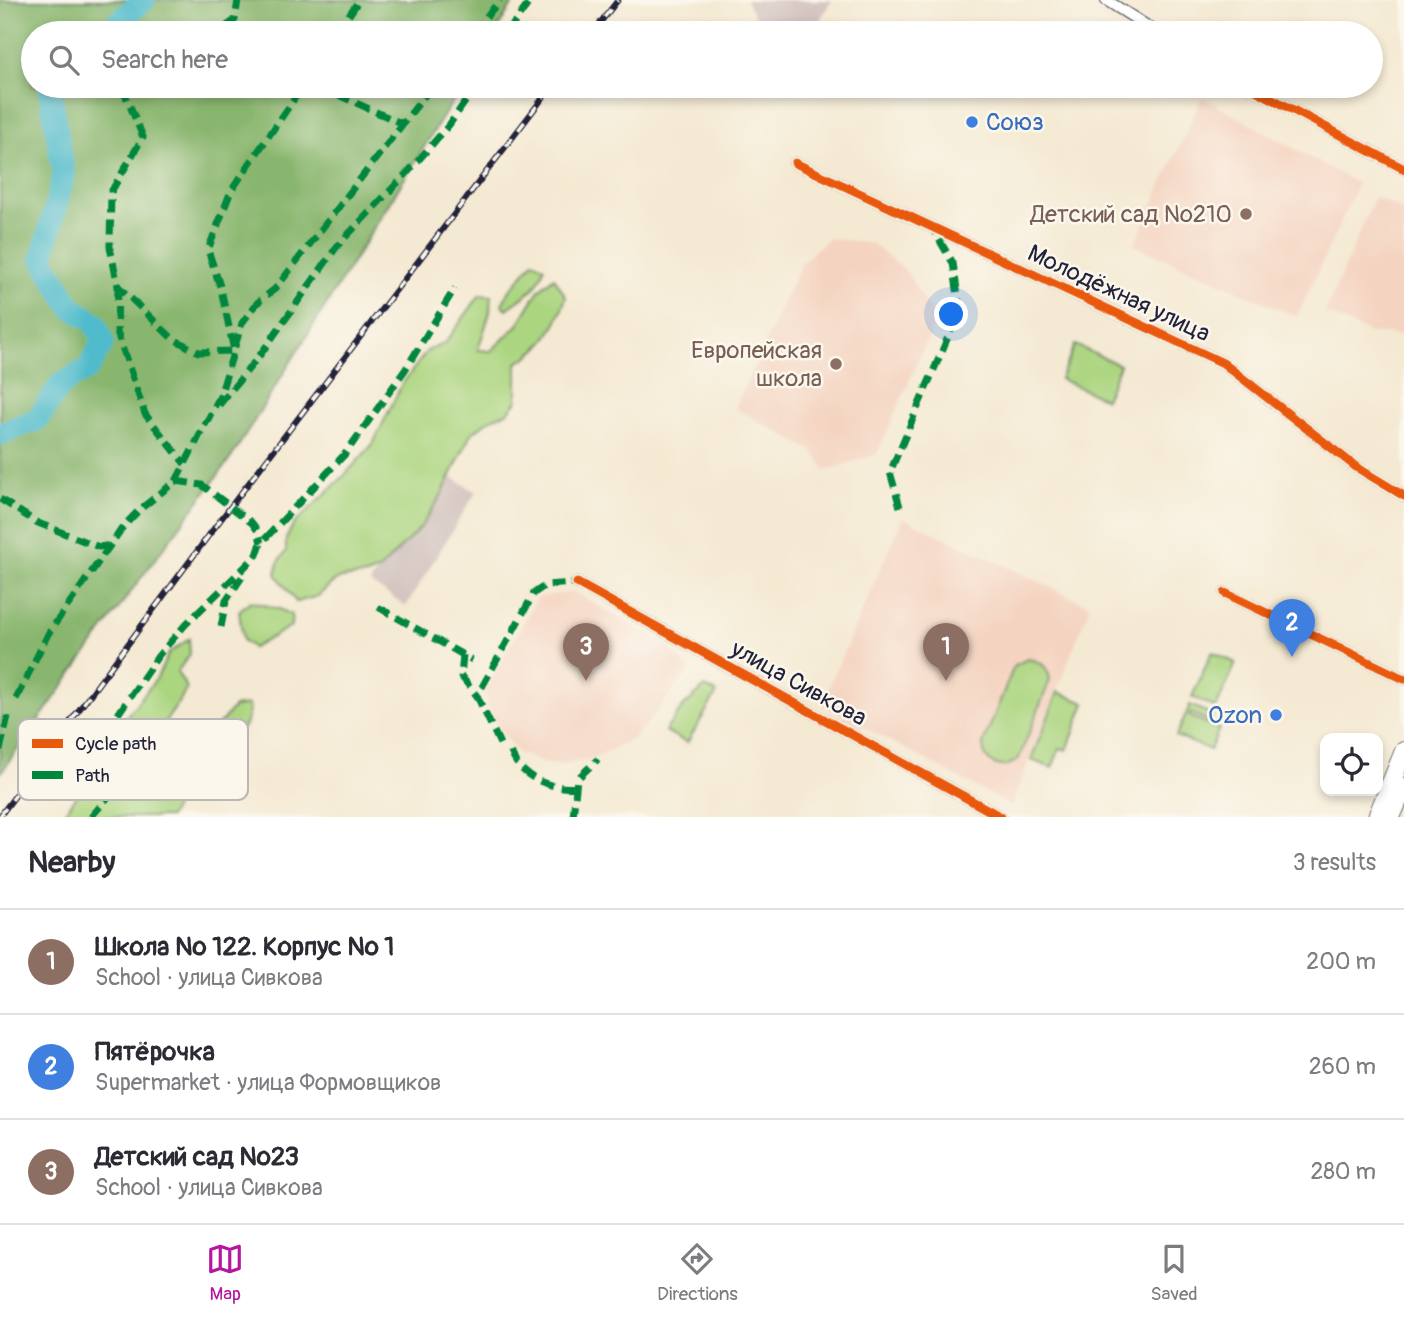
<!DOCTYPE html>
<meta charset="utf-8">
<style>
body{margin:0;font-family:Pangolin,sans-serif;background:#f2f2f3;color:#2b2b33}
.controls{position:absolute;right:21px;bottom:21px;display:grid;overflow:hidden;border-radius:14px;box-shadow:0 4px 10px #0003}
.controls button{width:63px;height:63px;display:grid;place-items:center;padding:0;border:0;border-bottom:2px solid #e1e1e2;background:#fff;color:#2b2b33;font:35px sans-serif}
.you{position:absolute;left:952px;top:315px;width:24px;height:24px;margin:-18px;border:5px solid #fff;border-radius:50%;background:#1a73e8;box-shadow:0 0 0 10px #1a73e833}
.badge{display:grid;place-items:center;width:46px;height:46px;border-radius:50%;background:#b5179e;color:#fff;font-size:23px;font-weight:700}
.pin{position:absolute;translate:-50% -58px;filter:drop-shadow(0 2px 4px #0008)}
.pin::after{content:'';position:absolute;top:37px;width:24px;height:21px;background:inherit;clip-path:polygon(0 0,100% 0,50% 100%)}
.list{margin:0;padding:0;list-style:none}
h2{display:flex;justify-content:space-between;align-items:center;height:91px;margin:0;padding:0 28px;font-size:30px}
h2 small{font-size:23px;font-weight:400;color:#7c7c81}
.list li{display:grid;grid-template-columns:46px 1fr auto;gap:21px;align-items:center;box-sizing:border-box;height:105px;padding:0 28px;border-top:2px solid #e1e1e2}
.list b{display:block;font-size:26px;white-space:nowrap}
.list p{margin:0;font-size:23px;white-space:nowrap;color:#7c7c81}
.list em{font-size:23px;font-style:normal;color:#7c7c81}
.icon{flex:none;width:38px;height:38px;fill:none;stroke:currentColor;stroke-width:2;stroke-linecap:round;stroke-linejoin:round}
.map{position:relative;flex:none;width:1404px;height:817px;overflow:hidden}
.search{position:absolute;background:#fff;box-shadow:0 4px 10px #0003;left:21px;right:21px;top:21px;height:77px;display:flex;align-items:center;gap:18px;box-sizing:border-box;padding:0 24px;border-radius:38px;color:#7c7c81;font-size:26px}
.sheet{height:406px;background:#fff}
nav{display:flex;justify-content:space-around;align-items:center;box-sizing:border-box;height:98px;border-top:2px solid #e1e1e2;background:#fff;font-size:19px;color:#7c7c81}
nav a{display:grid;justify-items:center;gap:4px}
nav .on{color:#b5179e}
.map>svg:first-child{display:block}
.built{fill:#f4d3c0}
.industrial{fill:#d0c0bc}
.green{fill:#acd580;stroke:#677c5e;stroke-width:2}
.forest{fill:#89b66e;stroke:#566c54;stroke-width:2}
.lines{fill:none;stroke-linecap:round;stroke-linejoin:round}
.river{stroke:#50bbcc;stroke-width:23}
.minor-casing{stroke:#6c6870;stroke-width:13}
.primary-casing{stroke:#6c6870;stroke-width:20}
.minor{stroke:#fff;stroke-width:10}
.primary{stroke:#fff;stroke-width:18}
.rail-casing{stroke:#22223b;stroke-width:6}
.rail{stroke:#fbf7ec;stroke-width:3.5;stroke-dasharray:10;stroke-linecap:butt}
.quiet{stroke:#00873e;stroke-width:7;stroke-dasharray:14 7;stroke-linecap:butt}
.cycleway-casing{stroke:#fbf7ec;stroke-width:13}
.cycleway{stroke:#e8590c;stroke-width:9}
.shop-dot{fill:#3f7fe0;stroke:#fbf7ec;stroke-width:2.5}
.education-dot{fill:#8d6e63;stroke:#fbf7ec;stroke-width:2.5}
.labels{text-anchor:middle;stroke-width:5;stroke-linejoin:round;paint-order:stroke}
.shop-label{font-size:24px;fill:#366cbe;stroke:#fbf7ec;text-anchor:start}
.education-label{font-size:24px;fill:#785e54;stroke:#fbf7ec;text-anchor:end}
.street-label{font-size:24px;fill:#22223b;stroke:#fbf7ec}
.key{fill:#fbf7ec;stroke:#bab7b7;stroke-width:2}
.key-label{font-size:19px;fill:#22223b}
</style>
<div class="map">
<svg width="1404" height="817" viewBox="0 0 1404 817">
<rect width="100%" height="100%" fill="#fbf7ec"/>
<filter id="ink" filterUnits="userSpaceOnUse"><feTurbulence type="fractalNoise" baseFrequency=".0143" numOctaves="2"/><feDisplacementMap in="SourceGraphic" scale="14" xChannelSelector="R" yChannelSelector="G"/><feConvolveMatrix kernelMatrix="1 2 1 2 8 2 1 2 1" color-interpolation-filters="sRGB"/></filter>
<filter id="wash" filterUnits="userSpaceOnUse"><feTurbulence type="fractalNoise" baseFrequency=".00686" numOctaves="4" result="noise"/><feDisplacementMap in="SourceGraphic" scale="28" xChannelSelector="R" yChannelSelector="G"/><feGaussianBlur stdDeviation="1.57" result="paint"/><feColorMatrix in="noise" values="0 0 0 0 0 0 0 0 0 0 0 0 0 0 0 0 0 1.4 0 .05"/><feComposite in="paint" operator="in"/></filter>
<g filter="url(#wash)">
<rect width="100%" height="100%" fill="#f4e9d2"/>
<path class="built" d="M1202,97L1358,184L1297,317L1134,245Z
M1375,197L1404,210V335L1370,333L1325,313Z
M829,238L872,244L906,271L936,320L877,454L826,471L813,451L735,408L802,262Z
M903,518L1090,606L1011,806L821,704Z
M574,592L667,645L690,670L645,726L631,740L591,759L555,765L542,763L517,752L499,730L489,708L484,692L538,597Z"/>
<path class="industrial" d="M746,0H832L812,33H763Z
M440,470L476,492L406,606L370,583Z"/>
<path class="green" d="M534,261L544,267C540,288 523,297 507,309L502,304L510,290Z
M554,277L566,297C557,326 544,349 517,363V401L508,412L489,420L471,434L442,494L421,527L379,570L367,575L341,578L332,583L318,596L296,602L276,574L278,563L286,551V539L293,525L343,477L373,444L402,384L427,351L445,343L480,295L491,296L490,312L478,350L491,351L517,326L539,290Z
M1075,345L1120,365L1105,399L1060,379Z
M250,601L279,609L292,615L291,626L253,648L243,640L239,611Z
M189,639L190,654L177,672L187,688C172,715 155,738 130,758L121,747H110L105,743L157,678L169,653Z
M1212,652L1236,663L1216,708L1192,697Z
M1027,659C1040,660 1048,666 1050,680L1019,758C1004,773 983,765 983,744L1014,666Z
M705,687L717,693L687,743L665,731L682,708Z
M1058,692L1085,703L1067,750L1060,748L1052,768L1031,760Z
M248,705C252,728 232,739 216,751L206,744L213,731L234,707Z
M1190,705L1213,715L1210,722L1191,713L1189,716L1219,729L1210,750L1176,736Z
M107,779L138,788L170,791L176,806L169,817H66L65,812L87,782Z"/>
<path class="forest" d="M0,0H515L495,33H33V86H462L231,458L132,590L0,774Z"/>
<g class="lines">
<path class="river" d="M118,33V22L144,0
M0,434L38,419L61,384L88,369L103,342L95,323L71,307L42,258L64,175L50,90L57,86"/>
</g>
</g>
<g filter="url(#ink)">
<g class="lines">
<defs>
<path id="minor" d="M1106,0L1158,33
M1248,86L1404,169
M795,163L1223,363L1356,467L1404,496
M577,583L1001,817
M1225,593L1404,679"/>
<path id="primary" d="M1377,817L1404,751
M1391,817L1404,787"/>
</defs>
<use href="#minor" class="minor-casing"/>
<use href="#primary" class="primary-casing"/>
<use href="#minor" class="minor"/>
<use href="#primary" class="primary"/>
<defs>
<path id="rail" d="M592,33L618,0
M0,816L212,531L552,86"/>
</defs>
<use href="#rail" class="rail-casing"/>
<use href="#rail" class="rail"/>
<path class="quiet" d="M166,33L175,27L220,31L235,20L238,0
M337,33L359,0
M473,33L500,0
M507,33L531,0
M127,86L125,94L143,137L111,192L110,247L118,286L172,338L198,352L234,351L221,289L208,250L231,191L303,86
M318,86L403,124
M118,286L117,332L145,414L185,464
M219,405L260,355L338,245L408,172L449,125L476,86
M176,481L202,485L252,523L258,531L261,543
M0,499L38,523L99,547L111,545
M900,507L890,472L960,309L953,263L934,231
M378,607L472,660
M221,627L226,601L242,577
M463,655L461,676L477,696
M16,699L48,634L123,527L139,510L176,481L220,396L242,323L257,303L276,288L432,86
M500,744L477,696L534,593L546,585L577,583
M0,750L9,712
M96,750L101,739L158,656L186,624L257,555L261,543L345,454L405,370L455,288
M511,752C519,777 551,790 576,787
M91,817L134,767
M573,817L577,779L598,759"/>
<defs>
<path id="cycleway" d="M1248,86L1404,169
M795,163L1223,363L1356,467L1404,496
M577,583L1001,817
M1225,593L1404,679"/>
</defs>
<use href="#cycleway" class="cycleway-casing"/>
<use href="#cycleway" class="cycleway"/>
</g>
</g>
<g class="shop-dot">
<circle cx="972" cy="122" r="7"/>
<circle cx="1276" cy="715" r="7"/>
</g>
<g class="education-dot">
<circle cx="1246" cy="214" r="7"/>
<circle cx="836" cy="364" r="7"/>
</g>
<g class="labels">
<g class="shop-label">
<text x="986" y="130">Союз</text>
<text x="1262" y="723" text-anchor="end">Ozon</text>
</g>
<g class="education-label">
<text x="1232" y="222">Детский сад №210</text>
<text x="822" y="358">Европейская<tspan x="822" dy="28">школа</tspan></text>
</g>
<g class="street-label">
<text transform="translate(1119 293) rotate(25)" y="8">Молодёжная улица</text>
<text transform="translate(799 683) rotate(29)" y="8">улица Сивкова</text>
</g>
</g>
<rect x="18" y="719" width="230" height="81" rx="10" class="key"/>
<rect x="32" y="739" width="31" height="9" fill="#e8590c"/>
<rect x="32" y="771" width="31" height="8" fill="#00873e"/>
<g class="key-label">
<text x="75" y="750">Cycle path</text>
<text x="75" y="782">Path</text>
</g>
</svg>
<div class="controls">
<button><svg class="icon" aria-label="locate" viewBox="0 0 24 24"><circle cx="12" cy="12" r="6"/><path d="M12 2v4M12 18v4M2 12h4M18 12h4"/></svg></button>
</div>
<div class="you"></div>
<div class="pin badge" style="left:946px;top:681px;background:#8d6e63">1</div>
<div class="pin badge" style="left:1292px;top:657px;background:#3f7fe0">2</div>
<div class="pin badge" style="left:586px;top:681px;background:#8d6e63">3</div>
<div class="search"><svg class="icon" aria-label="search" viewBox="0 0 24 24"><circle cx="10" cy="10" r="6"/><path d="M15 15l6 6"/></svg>Search here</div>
</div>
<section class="sheet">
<h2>Nearby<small>3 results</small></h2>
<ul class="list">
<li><span class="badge" style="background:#8d6e63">1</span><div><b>Школа № 122. Корпус № 1</b><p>School · улица Сивкова</p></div><em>200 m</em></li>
<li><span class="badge" style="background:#3f7fe0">2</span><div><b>Пятёрочка</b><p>Supermarket · улица Формовщиков</p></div><em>260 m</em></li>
<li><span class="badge" style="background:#8d6e63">3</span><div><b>Детский сад №23</b><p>School · улица Сивкова</p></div><em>280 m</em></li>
</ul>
</section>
<nav>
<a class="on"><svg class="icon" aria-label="map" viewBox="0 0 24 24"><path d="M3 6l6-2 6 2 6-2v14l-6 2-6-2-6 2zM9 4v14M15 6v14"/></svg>Map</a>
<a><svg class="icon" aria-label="directions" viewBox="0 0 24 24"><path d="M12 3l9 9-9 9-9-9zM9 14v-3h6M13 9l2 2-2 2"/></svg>Directions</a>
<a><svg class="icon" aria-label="saved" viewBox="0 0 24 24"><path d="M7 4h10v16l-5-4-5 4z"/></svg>Saved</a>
</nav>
